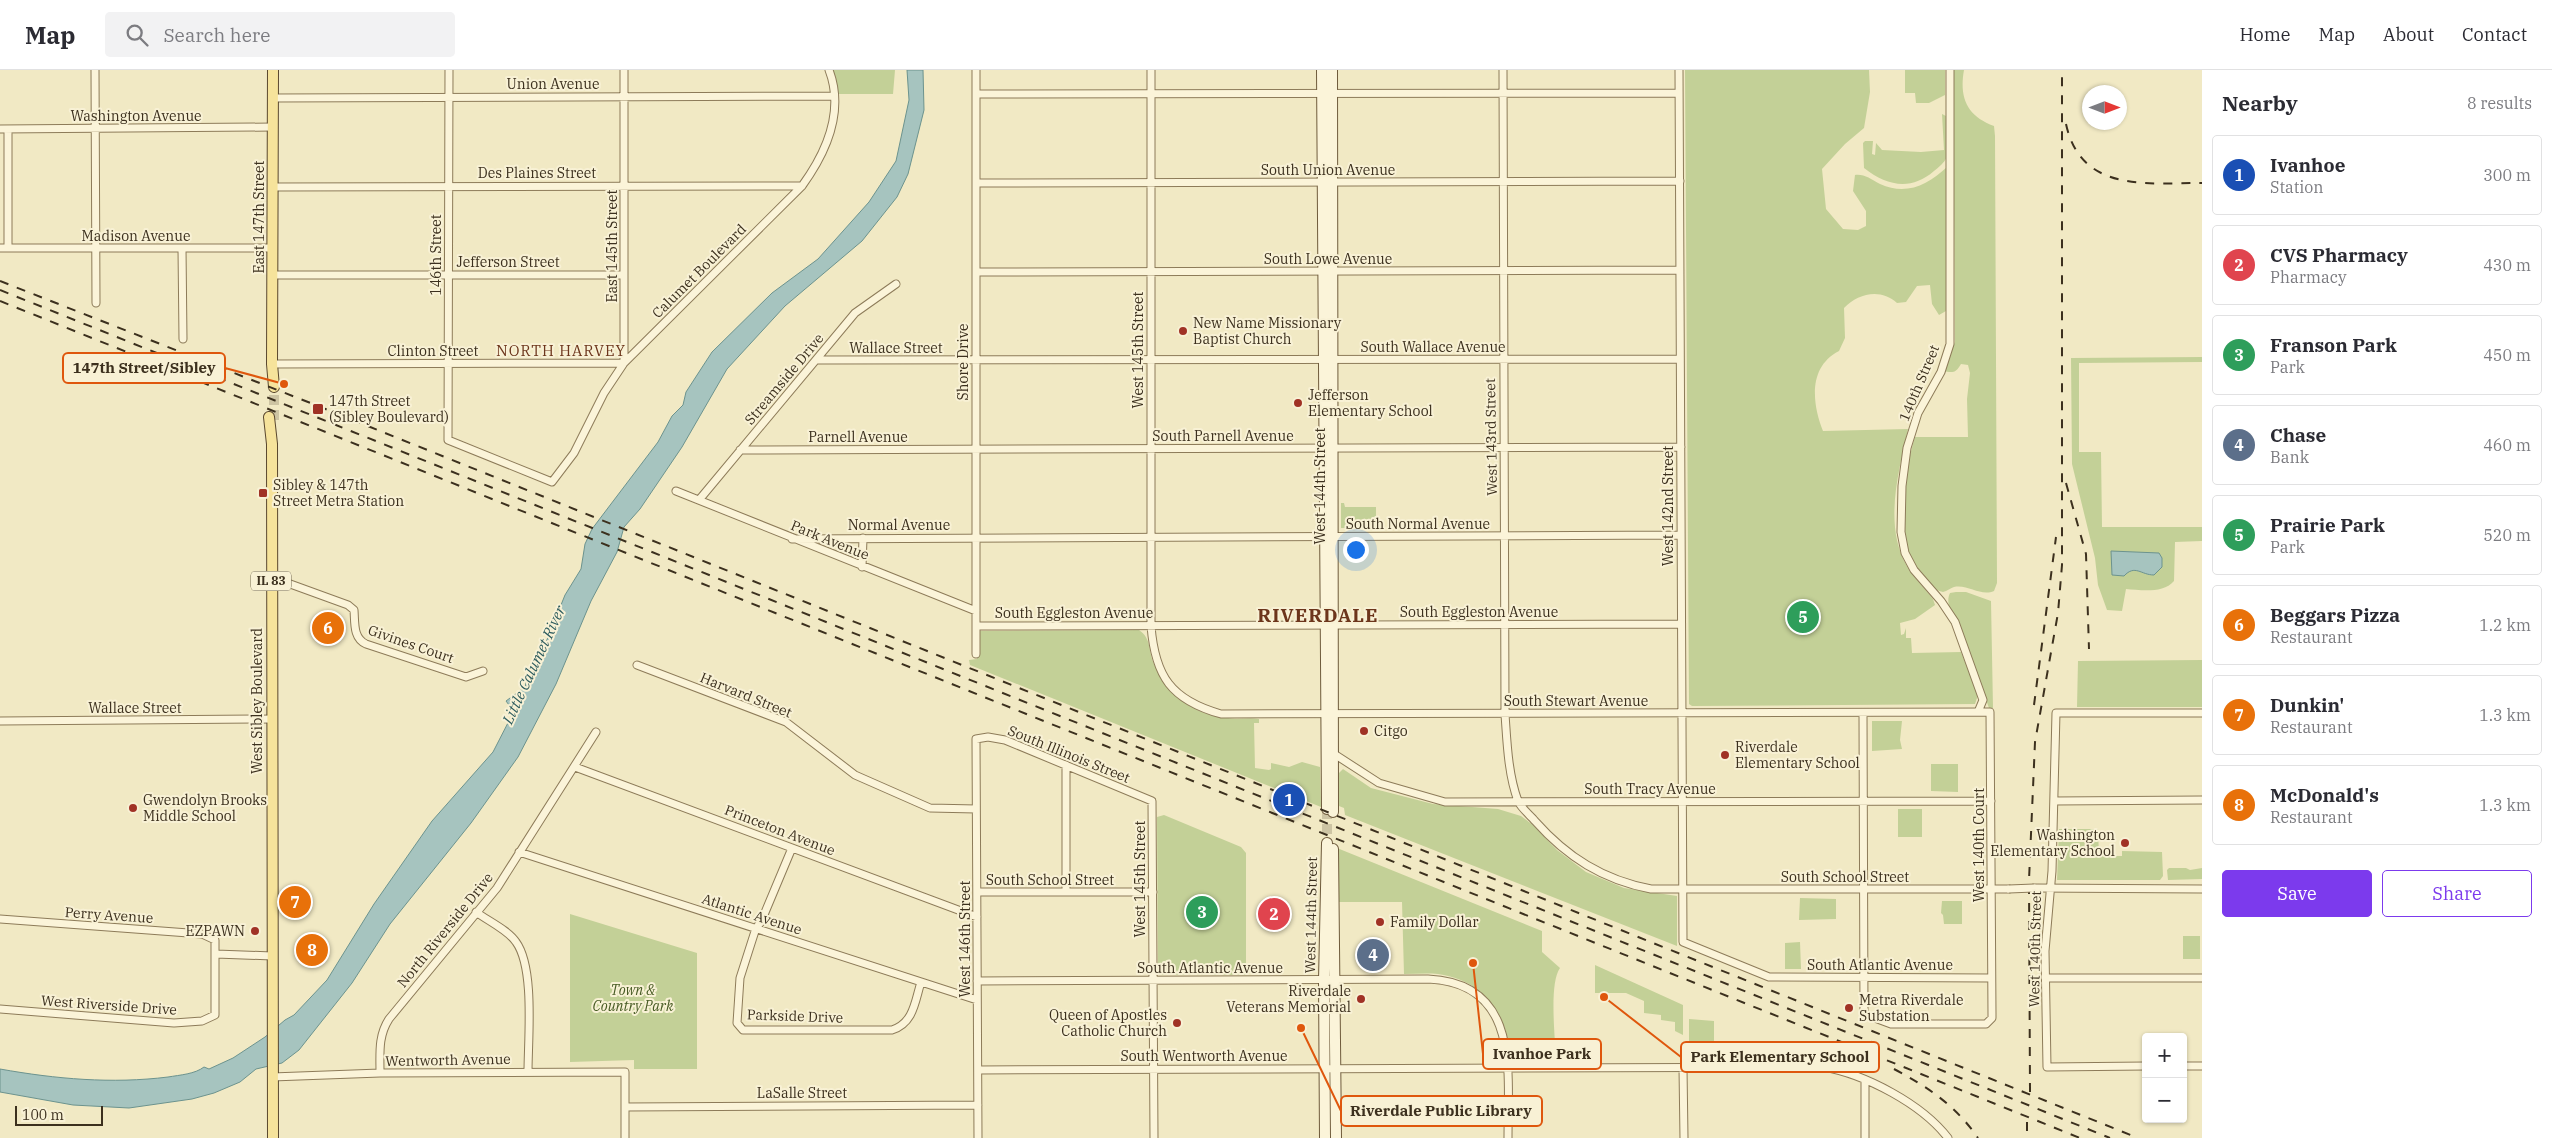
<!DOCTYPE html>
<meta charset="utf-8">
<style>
body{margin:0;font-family:"IBM Plex Serif",serif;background:#f2f2f3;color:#2b2b33}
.controls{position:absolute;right:15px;bottom:15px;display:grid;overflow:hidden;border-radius:5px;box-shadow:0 1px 4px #0004}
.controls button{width:45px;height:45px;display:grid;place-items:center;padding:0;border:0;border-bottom:1px solid #e1e1e2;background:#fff;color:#2b2b33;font:25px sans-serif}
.compass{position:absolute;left:2082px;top:15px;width:45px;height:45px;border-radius:50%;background:#fff;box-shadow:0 1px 4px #0004;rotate:90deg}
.scale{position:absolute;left:15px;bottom:12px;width:88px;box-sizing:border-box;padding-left:5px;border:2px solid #3c301e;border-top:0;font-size:14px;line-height:18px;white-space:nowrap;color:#3c301e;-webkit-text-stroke:4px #f8f1d5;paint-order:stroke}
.you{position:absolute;left:1355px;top:479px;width:18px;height:18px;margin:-12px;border:4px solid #fff;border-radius:50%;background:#1a73e8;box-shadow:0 0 0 8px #1a73e833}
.badge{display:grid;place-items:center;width:32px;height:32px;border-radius:50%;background:#7c3aed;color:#fff;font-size:16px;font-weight:700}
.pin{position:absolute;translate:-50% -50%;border:2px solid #fff;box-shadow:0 1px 5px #0006}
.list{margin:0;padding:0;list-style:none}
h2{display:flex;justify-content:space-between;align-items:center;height:65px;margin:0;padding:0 20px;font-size:21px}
h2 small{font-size:16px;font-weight:400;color:#7c7c81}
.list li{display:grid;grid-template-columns:32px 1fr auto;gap:15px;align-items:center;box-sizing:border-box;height:80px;margin:0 10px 10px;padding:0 10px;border:1px solid #e1e1e2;border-radius:5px}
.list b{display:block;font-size:19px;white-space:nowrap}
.list p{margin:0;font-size:16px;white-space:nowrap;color:#7c7c81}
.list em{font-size:16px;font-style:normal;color:#7c7c81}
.actions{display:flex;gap:10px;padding:15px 20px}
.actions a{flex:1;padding:11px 0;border:1px solid #7c3aed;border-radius:5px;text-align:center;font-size:18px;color:#7c3aed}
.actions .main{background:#7c3aed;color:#fff}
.icon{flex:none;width:28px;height:28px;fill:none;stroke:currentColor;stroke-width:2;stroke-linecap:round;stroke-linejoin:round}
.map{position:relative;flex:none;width:2202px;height:1068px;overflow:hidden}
header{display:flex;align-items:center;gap:30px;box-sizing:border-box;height:70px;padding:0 25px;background:#fff;border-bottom:1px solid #e1e1e2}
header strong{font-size:24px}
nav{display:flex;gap:28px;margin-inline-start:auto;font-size:18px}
.search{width:350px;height:45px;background:#f2f2f3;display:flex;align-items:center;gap:12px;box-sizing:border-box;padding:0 18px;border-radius:5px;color:#7c7c81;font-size:19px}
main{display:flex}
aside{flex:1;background:#fff}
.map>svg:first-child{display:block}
.green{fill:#c3d097}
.water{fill:#a6c4bf;stroke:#6c938e}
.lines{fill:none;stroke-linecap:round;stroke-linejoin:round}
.secondary-tunnel{stroke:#cdc4a3;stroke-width:10;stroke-dasharray:10 5;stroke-linecap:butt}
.primary-tunnel{stroke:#cdc4a3;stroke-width:10;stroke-dasharray:10 5;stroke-linecap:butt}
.street-casing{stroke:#8d7b59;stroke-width:9}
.secondary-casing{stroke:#6f5b3c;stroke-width:12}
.primary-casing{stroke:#5b482e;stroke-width:12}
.street{stroke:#fbf4d9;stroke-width:7}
.secondary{stroke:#fbf4d9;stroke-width:10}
.primary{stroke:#f6e39b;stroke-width:10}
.rail{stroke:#3c301e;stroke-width:2;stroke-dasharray:9 9;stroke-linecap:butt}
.street-bridge-casing{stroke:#8d7b59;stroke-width:9;stroke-linecap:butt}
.street-bridge{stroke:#fbf4d9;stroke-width:7}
.poi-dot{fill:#a03225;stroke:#f8f1d5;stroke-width:2}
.labels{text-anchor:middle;stroke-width:4;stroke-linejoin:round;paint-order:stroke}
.shield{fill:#f8f1d5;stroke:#746a55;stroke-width:1}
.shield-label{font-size:12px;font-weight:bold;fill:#3c301e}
.street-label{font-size:14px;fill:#3c301e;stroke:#f8f1d5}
.poi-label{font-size:14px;fill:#3c301e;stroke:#f8f1d5;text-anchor:start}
.park-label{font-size:14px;font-style:italic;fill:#465a23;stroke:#f8f1d5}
.neighbourhood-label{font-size:15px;letter-spacing:1px;fill:#6c351b;stroke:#f8f1d5}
.water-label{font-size:15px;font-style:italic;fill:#2c5b5d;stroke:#f8f1d5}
.district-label{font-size:19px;font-weight:bold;letter-spacing:1px;fill:#6c351b;stroke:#f8f1d5}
.leader{fill:none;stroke:#df570d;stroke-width:2}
.callout-dot{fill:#df570d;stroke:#f8f1d5;stroke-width:2}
.callout{fill:#f8f1d5;stroke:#df570d;stroke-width:2}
.callout-label{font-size:15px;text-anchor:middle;font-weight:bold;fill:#3c301e}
</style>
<header>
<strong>Map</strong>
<div class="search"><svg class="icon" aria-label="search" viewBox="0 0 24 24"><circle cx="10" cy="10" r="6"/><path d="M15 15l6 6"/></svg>Search here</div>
<nav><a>Home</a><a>Map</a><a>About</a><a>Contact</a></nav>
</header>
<main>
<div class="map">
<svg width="2202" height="1068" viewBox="0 0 2202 1068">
<rect width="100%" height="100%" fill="#f1e9c4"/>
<path class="green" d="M833,0H895L893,24H837Z
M1685,0H1869L1870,22L1864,58L1845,74L1822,99L1826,139L1843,159L1858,160L1866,156V141L1853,121L1855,105C1865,104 1870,109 1880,114C1906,126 1928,115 1947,97L1946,241L1939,245L1932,234L1930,215L1917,216L1906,232L1897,233C1881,218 1858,223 1844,238L1845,268L1839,281C1808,297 1812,333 1823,361L1908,359C1899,401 1883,455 1907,496C1913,507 1925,518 1933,529L1935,535L1915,549L1900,553L1901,565L1904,564L1906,558V568H1911L1912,583L1961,582L1978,625L1975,634L1692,636L1689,634Z
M1905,0H1945V25L1929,33H1916L1915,23H1905Z
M1953,0H1964C1959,28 1967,46 1994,56L1995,66L1997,513L1994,521C1981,527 1968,514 1954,517C1951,518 1947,521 1943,522C1935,521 1931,514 1925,508C1892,474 1902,410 1915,367H1968L1967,329L1970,303L1968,295L1961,294C1956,303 1953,303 1943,301L1955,272Z
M1942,44L1946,46L1947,50V87C1944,93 1939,97 1934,101C1911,121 1887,116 1864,98L1863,73L1865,71H1873L1872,84L1875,85L1876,73L1882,80L1921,82L1944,80Z
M2202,287V292L2079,293V382H2101L2102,457H2202V471L2175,472L2174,511C2163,524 2140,520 2126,519L2122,541L2107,540L2098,515L2095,488L2072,394L2071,288Z
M1341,433H1344L1345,437H1376V458H1341Z
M1956,522H1966L1991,531L1993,638H1989L1958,553C1952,545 1945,533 1950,523Z
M1139,560C1152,569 1148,581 1154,594C1169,626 1192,644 1228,648C1238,650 1249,647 1259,649V653H1254L1255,698L1269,700L1271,699V693L1289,697L1302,692L1320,697L1321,737L970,595L969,590L977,589L978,561Z
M2202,590V637H2077L2078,591Z
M1872,651H1902L1900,670L1902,679L1872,681Z
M1931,694H1958V722L1931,721Z
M1343,699L1371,718L1433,734L1498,739L1521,746L1533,755L1557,780L1586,802L1624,818L1677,826V876L1345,745L1344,738L1339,736V703Z
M1898,739H1922V767H1898Z
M1164,745L1241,777L1246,783V905H1163L1158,902L1157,747Z
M2059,759H2098L2099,786H2122V781L2162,782L2163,806L2160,810H2057Z
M1337,778L1542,861V882L1560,898C1549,913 1555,967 1556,988L1543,989V993H1512C1508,947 1487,911 1438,904C1427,903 1415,904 1404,904L1402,832H1338Z
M2169,798H2186L2190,800L2202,798V809L2168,810L2167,800Z
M1800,828L1836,829V849L1799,850Z
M1942,831H1962V854H1944L1943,845L1941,843Z
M570,844L697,883V999H634V990L570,992Z
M2183,866H2200V889H2183Z
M1800,872L1801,899H1785V873Z
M1595,895L1683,935V965L1675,961V952L1661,950V945L1644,943V931L1626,923H1595Z
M1689,949L1714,951V988L1689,987Z"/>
<path class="water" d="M907,0H923L924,40L908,104L897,127L862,171L785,236L727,299L682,377L640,439L624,457L617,482L591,531L556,614L518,687L471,753L390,854L352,913L299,980L282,993L256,999L240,1012L214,1023L192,1029L129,1038L73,1035L0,1022V999C56,1009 112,1014 168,1007C180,1005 195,1004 204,997L209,999L233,988L265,967L285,950L294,945L327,910L374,834L432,751L493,682L512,645V639L506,631L525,617L529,601L536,597L565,525L581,499L585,474L592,459L658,372L672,346L683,335L686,322L712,282L772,223L818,189L869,132L896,91L909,30Z
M2111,481L2159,483L2162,488V497L2154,505C2141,505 2135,494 2124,506L2112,505Z"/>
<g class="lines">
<path class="secondary-tunnel" d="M1327,739V773"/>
<path class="primary-tunnel" d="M274,350V317"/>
<defs>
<path id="street" d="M95,0L96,233
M449,0L448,370L552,412L574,383L604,323L624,293L802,116C826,83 845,42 829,0
M976,0V584
M1151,0V556C1155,606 1171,630 1221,644L1990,642L1992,943V948L1986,954H1891L1864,944L1863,643
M1503,0L1505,644C1507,672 1508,704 1518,731C1521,738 1530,745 1535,751C1567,787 1603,810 1651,819H2009
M1679,0L1683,872L1769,907L1991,908
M1950,0V274L1941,302L1918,343L1907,378L1902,416L1901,462L1905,483L1914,500L1941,531L1955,552L1983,630L1978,642
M976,24L1679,23
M273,28L834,26
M0,59L273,57
M8,59V178
M976,113L1680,111
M273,117L802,116
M0,178H272
M182,178L183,269
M976,202L1680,200
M272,205H624
M816,290L1680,289
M272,294L624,293V0
M740,380L1681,377
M676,421L976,541
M699,430L855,243L896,214
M792,469L1681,465
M862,497L863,468
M271,507L348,535L354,540C355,553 353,568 366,574L466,607L483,601
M976,556L1681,554
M637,595L786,652L855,705L930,738L976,739
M0,651L271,649
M1331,682L1379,713L1445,732L1991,731
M1066,695V822
M575,697L977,847
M2054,731L2202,730
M792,778L761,852L756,858L740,908L737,953L743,960H892C914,953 915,931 921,912
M519,782L977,930
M2034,818L2202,819
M977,822H1153
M476,842C488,851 508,860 516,872C535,898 528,969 528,1002
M0,849L202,864L215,870V945L202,951L174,953L0,939
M216,884L272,886
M2046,908H2202
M977,911L1428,909C1520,913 1508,1001 1508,1068
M2146,996L2047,997L2045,881L2052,801L2056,643H2202
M2183,996H2202
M1683,998L1684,1068
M978,1000L1823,997C1865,1004 1922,1034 1948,1068
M380,1003C380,983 378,966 389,949L497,818L596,662
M272,1007L380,1003L625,1002V1068
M1865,1010V1068
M625,1037L978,1035
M978,1068L976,669L988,667L1005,670L1152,731L1154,1068"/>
<path id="secondary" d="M1322,0L1327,739
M1332,0L1333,742
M1333,779L1336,1068
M1325,1068L1324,910L1327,773"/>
<path id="primary" d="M273,0L272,294L274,317
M269,347L272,374L273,1068"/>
</defs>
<use href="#street" class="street-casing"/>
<use href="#secondary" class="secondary-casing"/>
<use href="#primary" class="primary-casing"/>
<use href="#street" class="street"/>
<use href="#secondary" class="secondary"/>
<use href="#primary" class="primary"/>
<path class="rail" d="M2066,54C2081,123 2147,113 2202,113
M0,211L313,334L2138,1068
M0,220L2110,1068
M0,231L2080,1068
M2066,413L2086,484L2089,579
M2034,635L2056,467
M1894,999C1928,1017 1956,1036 1978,1068
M2030,1022L2029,810L2035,672L2058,543L2062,495V0
M2027,1052V1068"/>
<defs>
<path id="street-bridge" d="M2009,819L2034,818"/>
</defs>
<use href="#street-bridge" class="street-bridge-casing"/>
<use href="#street-bridge" class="street-bridge"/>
</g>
<g class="poi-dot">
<circle cx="1183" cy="261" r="5"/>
<circle cx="1298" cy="333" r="5"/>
<rect x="312" y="333" width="12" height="12" rx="2.5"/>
<rect x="258" y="418" width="10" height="10" rx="2.5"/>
<circle cx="1364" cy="661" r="5"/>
<circle cx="1725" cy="685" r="5"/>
<circle cx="133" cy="738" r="5"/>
<circle cx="2125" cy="773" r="5"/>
<circle cx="1380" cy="852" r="5"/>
<circle cx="255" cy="861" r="5"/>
<circle cx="1361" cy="929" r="5"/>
<circle cx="1849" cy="938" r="5"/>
<circle cx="1177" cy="953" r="5"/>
</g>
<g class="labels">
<rect class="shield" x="251" y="501.5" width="40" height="19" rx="4"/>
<g class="shield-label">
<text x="271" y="515">IL 83</text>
</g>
<g class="street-label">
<text x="553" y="19">Union Avenue</text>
<text x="136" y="51">Washington Avenue</text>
<text x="1328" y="105">South Union Avenue</text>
<text x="537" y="108">Des Plaines Street</text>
<text transform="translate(259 147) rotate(-90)" y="5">East 147th Street</text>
<text x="136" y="171">Madison Avenue</text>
<text transform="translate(612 176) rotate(-90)" y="5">East 145th Street</text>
<text transform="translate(436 185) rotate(-90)" y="5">146th Street</text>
<text x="1328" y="194">South Lowe Avenue</text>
<text x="508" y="197">Jefferson Street</text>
<text transform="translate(699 201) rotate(-45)" y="5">Calumet Boulevard</text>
<text x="1433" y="282">South Wallace Avenue</text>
<text x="896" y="283">Wallace Street</text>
<text transform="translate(1138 280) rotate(-90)" y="5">West 145th Street</text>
<text x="433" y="286">Clinton Street</text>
<text transform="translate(963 292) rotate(-90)" y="5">Shore Drive</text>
<text transform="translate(784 309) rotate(-50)" y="5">Streamside Drive</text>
<text transform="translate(1919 313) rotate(-67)" y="5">140th Street</text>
<text x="1223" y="371">South Parnell Avenue</text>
<text x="858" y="372">Parnell Avenue</text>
<text transform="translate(1491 367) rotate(-91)" y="5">West 143rd Street</text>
<text transform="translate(1320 416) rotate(-90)" y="5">West 144th Street</text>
<text transform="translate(1668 436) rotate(-90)" y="5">West 142nd Street</text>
<text x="1418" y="459">South Normal Avenue</text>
<text x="899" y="460">Normal Avenue</text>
<text transform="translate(830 470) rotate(22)" y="5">Park Avenue</text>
<text x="1479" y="547">South Eggleston Avenue</text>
<text x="1074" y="548">South Eggleston Avenue</text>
<text transform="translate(411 574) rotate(19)" y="5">Givines Court</text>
<text transform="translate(746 625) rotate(22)" y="5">Harvard Street</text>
<text transform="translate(257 631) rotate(-90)" y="5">West Sibley Boulevard</text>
<text x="1576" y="636">South Stewart Avenue</text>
<text x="135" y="643">Wallace Street</text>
<text transform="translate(1069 684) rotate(22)" y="5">South Illinois Street</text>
<text x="1650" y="724">South Tracy Avenue</text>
<text transform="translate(780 760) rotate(21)" y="5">Princeton Avenue</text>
<text transform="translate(1979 775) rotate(-90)" y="5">West 140th Court</text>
<text x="1845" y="812">South School Street</text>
<text transform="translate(1140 809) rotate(-90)" y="5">West 145th Street</text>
<text x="1050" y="815">South School Street</text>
<text transform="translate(752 844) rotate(18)" y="5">Atlantic Avenue</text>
<text transform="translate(109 845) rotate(4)" y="5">Perry Avenue</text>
<text transform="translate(1311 845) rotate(-89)" y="5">West 144th Street</text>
<text transform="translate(445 860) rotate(-51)" y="5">North Riverside Drive</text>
<text transform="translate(965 869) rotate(-90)" y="5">West 146th Street</text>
<text transform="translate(2035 879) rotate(-89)" y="5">West 140th Street</text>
<text x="1880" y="900">South Atlantic Avenue</text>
<text x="1210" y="903">South Atlantic Avenue</text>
<text transform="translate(109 935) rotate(4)" y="5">West Riverside Drive</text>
<text transform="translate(795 946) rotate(2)" y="5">Parkside Drive</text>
<text x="1204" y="991">South Wentworth Avenue</text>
<text transform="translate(448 990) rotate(-1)" y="5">Wentworth Avenue</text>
<text x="802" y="1028">LaSalle Street</text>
</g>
<g class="poi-label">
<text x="1193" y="258">New Name Missionary<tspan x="1193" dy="16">Baptist Church</tspan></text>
<text x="1308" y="330">Jefferson<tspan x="1308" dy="16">Elementary School</tspan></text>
<text x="329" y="336">147th Street<tspan x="329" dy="16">(Sibley Boulevard)</tspan></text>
<text x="273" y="420">Sibley &amp; 147th<tspan x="273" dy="16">Street Metra Station</tspan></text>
<text x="1374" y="666">Citgo</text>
<text x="1735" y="682">Riverdale<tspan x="1735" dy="16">Elementary School</tspan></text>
<text x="143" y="735">Gwendolyn Brooks<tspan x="143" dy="16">Middle School</tspan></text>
<text x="2115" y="770" text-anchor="end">Washington<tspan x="2115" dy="16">Elementary School</tspan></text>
<text x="1390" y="857">Family Dollar</text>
<text x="245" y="866" text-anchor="end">EZPAWN</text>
<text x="1351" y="926" text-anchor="end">Riverdale<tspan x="1351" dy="16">Veterans Memorial</tspan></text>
<text x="1859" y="935">Metra Riverdale<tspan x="1859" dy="16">Substation</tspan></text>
<text x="1167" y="950" text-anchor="end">Queen of Apostles<tspan x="1167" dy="16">Catholic Church</tspan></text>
</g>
<g class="park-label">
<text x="633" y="925">Town &amp;<tspan x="633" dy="16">Country Park</tspan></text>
</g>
<g class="neighbourhood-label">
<text x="561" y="286">NORTH HARVEY</text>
</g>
<g class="water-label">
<text transform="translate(534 595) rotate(-65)" y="5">Little Calumet River</text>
</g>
<g class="district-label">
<text x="1318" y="552">RIVERDALE</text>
</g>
</g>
<path class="leader" d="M284 314L225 298M1473 893L1483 984M1604 927L1681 987M1301 958L1341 1041"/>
<g class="callout-dot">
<circle cx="284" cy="314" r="5"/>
<circle cx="1473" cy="893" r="5"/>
<circle cx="1604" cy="927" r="5"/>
<circle cx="1301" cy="958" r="5"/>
</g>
<g class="callout">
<rect x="63" y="283" width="162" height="30" rx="5"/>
<rect x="1483" y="969" width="118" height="30" rx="5"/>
<rect x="1681" y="972" width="198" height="30" rx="5"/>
<rect x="1341" y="1026" width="201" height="30" rx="5"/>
</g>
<g class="callout-label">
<text x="144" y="303">147th Street/Sibley</text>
<text x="1542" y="989">Ivanhoe Park</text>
<text x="1780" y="992">Park Elementary School</text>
<text x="1441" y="1046">Riverdale Public Library</text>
</g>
</svg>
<div class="controls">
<button>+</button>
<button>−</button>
</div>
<svg class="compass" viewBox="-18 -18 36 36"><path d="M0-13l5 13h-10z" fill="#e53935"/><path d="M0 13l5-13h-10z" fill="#7c7c81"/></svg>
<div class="scale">100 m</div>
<div class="you"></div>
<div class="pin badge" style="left:1289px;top:730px;background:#1a4fb4">1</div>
<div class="pin badge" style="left:1274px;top:844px;background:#e0444e">2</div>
<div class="pin badge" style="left:1202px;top:842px;background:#2e9e5b">3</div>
<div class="pin badge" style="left:1373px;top:885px;background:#5c6f8a">4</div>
<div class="pin badge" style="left:1803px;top:547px;background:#2e9e5b">5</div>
<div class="pin badge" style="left:328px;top:558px;background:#e8710a">6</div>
<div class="pin badge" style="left:295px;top:832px;background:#e8710a">7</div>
<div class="pin badge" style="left:312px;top:880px;background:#e8710a">8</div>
</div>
<aside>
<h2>Nearby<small>8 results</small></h2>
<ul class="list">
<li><span class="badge" style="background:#1a4fb4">1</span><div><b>Ivanhoe</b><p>Station</p></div><em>300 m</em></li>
<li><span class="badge" style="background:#e0444e">2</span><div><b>CVS Pharmacy</b><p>Pharmacy</p></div><em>430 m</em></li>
<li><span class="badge" style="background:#2e9e5b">3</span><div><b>Franson Park</b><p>Park</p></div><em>450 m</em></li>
<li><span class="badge" style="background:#5c6f8a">4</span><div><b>Chase</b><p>Bank</p></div><em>460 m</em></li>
<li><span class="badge" style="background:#2e9e5b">5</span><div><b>Prairie Park</b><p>Park</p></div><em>520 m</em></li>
<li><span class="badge" style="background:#e8710a">6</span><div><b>Beggars Pizza</b><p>Restaurant</p></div><em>1.2 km</em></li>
<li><span class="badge" style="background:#e8710a">7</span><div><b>Dunkin'</b><p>Restaurant</p></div><em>1.3 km</em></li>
<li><span class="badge" style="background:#e8710a">8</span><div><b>McDonald's</b><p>Restaurant</p></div><em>1.3 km</em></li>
</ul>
<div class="actions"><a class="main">Save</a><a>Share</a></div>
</aside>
</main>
